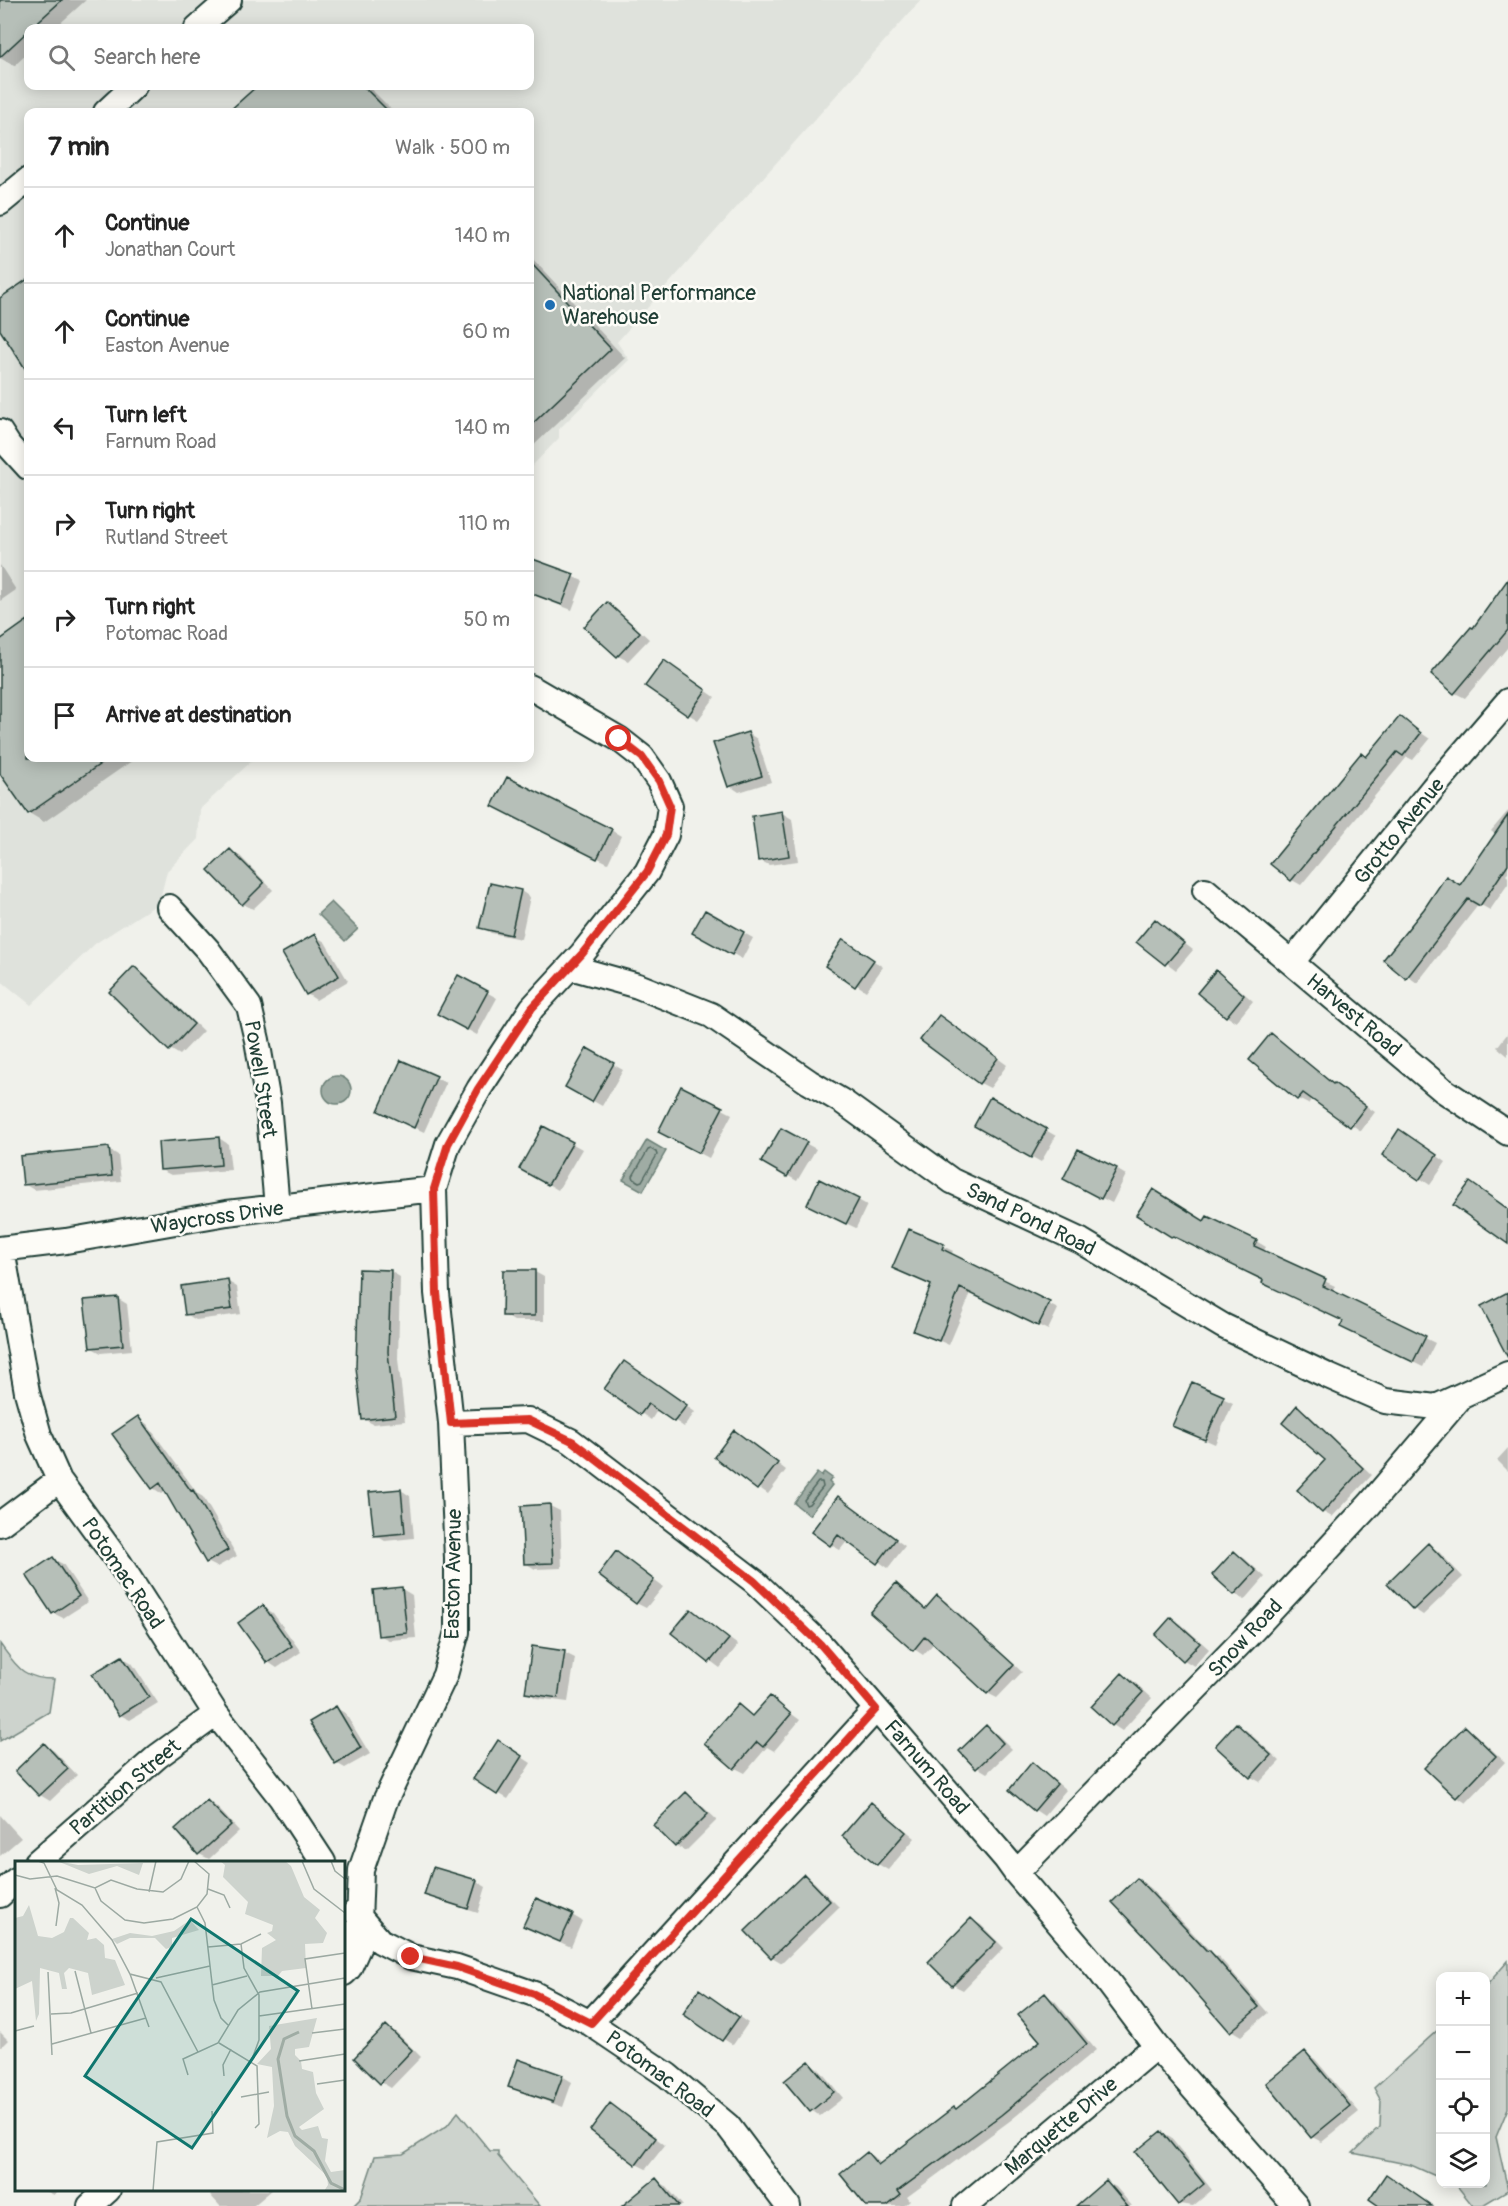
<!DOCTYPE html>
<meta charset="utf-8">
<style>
body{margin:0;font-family:Pangolin,sans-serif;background:#f2f2f2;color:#222}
.controls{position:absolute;right:18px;bottom:18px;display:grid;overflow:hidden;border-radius:12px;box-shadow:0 3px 15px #0003}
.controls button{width:54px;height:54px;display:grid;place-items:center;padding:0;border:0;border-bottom:2px solid #e0e0e0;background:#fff;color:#222;font:30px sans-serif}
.stop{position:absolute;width:18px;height:18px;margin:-14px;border:4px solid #d93025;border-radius:50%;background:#fff}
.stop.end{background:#d93025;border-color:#fff;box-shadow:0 2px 6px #0008}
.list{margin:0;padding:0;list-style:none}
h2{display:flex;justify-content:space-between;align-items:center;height:78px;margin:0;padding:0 24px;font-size:26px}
h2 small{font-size:20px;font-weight:400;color:#767676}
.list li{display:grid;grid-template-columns:39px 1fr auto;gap:18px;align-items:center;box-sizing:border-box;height:96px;padding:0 24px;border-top:2px solid #e0e0e0}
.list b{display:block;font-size:22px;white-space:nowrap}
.list p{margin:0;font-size:20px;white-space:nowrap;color:#767676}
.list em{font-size:20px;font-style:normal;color:#767676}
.icon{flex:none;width:33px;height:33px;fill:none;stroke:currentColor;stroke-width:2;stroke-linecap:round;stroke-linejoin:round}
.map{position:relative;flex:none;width:1508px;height:2206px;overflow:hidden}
.search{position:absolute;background:#fff;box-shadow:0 3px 15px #0003;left:24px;top:24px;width:510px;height:66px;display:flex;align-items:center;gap:15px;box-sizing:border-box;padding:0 21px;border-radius:12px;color:#767676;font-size:22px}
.panel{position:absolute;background:#fff;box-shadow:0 3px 15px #0003;left:24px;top:108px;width:510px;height:654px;border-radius:12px}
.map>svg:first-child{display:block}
.built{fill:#dfe2dc;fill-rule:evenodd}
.green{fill:#cdd3cd;stroke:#768880;stroke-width:1.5}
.water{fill:#9faca4;stroke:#6c8077;stroke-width:1.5}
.shadow{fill:#0003}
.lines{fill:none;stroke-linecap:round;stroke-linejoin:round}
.shore{stroke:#526961;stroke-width:1.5}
.building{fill:#b6bfb8;stroke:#1f3d34;stroke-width:1.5}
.street-casing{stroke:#1f3d34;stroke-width:28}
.street{stroke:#fdfcf7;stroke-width:24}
.route{stroke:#d93025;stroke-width:8}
.poi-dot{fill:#1f6fb2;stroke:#fdfcf7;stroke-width:2}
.labels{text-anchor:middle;stroke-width:5;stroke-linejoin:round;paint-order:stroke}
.poi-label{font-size:21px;fill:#1f3d34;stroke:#fdfcf7;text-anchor:start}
.street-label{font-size:21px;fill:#1f3d34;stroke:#fdfcf7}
.inset-river{fill:none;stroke:#9faca4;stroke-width:3}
.inset-road{fill:none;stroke:#9ca9a2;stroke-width:1.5}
.view{fill:#0f766e;fill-opacity:0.15;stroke:#0f766e;stroke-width:3}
.inset-edge{fill:none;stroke:#1f3d34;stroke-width:3}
</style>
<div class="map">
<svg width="1508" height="2206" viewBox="0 0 1508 2206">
<rect width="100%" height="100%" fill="#f0f1eb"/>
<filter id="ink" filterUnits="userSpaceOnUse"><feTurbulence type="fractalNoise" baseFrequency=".0167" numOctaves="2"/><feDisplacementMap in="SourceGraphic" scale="12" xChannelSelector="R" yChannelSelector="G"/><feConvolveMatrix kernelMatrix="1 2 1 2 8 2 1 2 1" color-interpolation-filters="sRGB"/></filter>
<g filter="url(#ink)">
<path class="built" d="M0,0H921L617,342L629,360L559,429V438L530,468V112H28V758H255L200,809L198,839L167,871L159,903L96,943L31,1005L0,980ZM28,28H530V86H28Z"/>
<path class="green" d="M0,1644C17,1667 23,1679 54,1679L49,1712L0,1741Z
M1508,1961V2108L1496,2137L1508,2190L1481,2206H1473L1458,2187L1452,2184H1486V1986Z
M1440,2028V2178L1411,2165L1353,2153L1380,2127L1381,2101L1374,2088Z
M458,2112L490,2151H498V2156L540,2206H353L361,2198L375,2156L403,2154L447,2126Z"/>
<path class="water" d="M331,902L358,929L345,941L318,914Z
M323 1090a14 14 0 1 1 28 0a14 14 0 1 1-28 0Z
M647,1140L666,1151L643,1191L623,1180Z
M824,1472L832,1478L829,1482L832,1485L809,1515L794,1503L817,1473L821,1476Z"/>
<path class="shadow" d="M0,0H86L55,28H28V53L14,66L0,58Z
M259,86H368L394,112H231Z
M530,256L625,358L530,449Z
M28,281V371L0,327V300Z
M531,560L583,581L572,610L530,594Z
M0,565L16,590L0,601Z
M1508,584V647L1465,698L1455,693L1474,630Z
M607,604L617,610L649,639L628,661L618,656L586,627Z
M28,622V758H136L44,822L29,813L0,771V642Z
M674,668L715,697L698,720L688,714Z
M1400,718L1430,739L1413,760L1407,757L1301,885L1292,880L1368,759Z
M748,733L757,739L771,782L739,792L730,786Z
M504,811L611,830L621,836L608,863Z
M1508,811V873L1506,875L1508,877V884L1490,910L1479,904L1417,983L1386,960L1461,887L1496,835L1491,831Z
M782,813L792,819L798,861L769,865L759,860Z
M230,851L240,856L273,890L253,909L243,904Z
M521,891L530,897L521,939L491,933L481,927Z
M705,912L753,938L742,959L694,932Z
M1155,921L1193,950L1176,970L1138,941Z
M315,936L325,942L348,981L316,1000L307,994Z
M853,947L883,967L866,991L827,965Z
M134,968L144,974L203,1031L180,1055L170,1049Z
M1216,972L1226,978L1253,1001L1236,1022L1226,1016Z
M459,977L497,998L477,1035L439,1014Z
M949,1023L1007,1065L990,1088L980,1083Z
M1508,1033V1056L1497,1047Z
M1271,1035L1281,1041L1334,1084L1375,1112L1361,1131L1313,1098L1308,1104L1298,1099L1251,1060Z
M587,1050L623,1070L602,1106L567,1086Z
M402,1062L446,1083L424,1132L389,1116Z
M682,1088L732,1114L709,1158L669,1137Z
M991,1099L1056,1136L1041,1162L976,1126Z
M544,1128L582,1149L558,1190L521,1168Z
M781,1130L816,1149L797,1181L763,1161Z
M1410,1137L1446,1162L1430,1185L1384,1154Z
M219,1138L228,1144L231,1170L171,1175L161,1170Z
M108,1149L118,1155L121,1181L34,1190L24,1184Z
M1116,1169L1126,1175L1112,1203L1074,1184Z
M858,1200L867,1205L856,1228L818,1210Z
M1138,1215L1205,1223L1256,1241L1266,1247L1263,1252L1335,1286L1332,1292L1435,1343L1423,1367L1352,1332L1345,1321L1273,1288L1264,1283L1265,1280L1183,1240L1182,1242Z
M943,1246L953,1251L951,1255L1058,1309L1048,1330L971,1293L949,1345L915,1330L933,1285L904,1272Z
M390,1271L400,1277L398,1359L405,1421L373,1424L363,1419Z
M535,1272L544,1277V1321H514L504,1315Z
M227,1281L237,1287L241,1314L196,1320L186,1314Z
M117,1298L127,1304L132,1350L101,1353L92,1348Z
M634,1368L695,1412L684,1427L658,1409L651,1420L606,1389Z
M1192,1384L1233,1403L1215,1444L1174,1426Z
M1298,1407L1307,1413L1372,1475L1332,1517L1323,1512L1327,1460Z
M138,1418L147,1424L198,1494L203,1497L237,1556L217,1567L207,1562L166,1491L162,1494L153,1488Z
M744,1438L786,1470L768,1494L716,1457Z
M1508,1448V1471L1497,1460Z
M401,1490L410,1496L414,1538L385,1541L375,1535Z
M838,1498L905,1546L888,1568L848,1540L840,1550L831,1545Z
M550,1506L560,1511L562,1568L535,1569L525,1563Z
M1428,1545L1438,1551L1463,1577L1423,1615L1414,1609Z
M617,1553L663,1587L646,1608L636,1603Z
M1234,1553L1244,1558L1265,1577L1245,1600L1235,1594L1214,1575Z
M53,1559L63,1564L88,1602L63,1618L53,1613Z
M896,1585L926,1609L937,1597L947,1602L1022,1672L997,1698L987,1693L934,1643L923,1655L914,1649Z
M402,1589L412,1595L416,1638L389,1640L379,1635Z
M263,1607L273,1613L301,1652L277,1668L268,1662Z
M691,1611L738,1645L720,1668L673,1633Z
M1172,1618L1181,1624L1209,1649L1194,1666L1184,1660Z
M533,1648L565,1653L575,1658L568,1702L536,1698L527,1692Z
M122,1657L132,1663L158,1703L130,1720L120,1715Z
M1123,1675L1132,1680L1152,1698L1122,1731L1113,1725Z
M770,1698L800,1720L774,1751L767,1747L745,1773L735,1768L738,1706L754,1717Z
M336,1708L345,1713L370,1754L345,1768L336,1763Z
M1236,1725L1246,1730L1280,1761L1260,1782L1251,1777Z
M986,1727L996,1733L1012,1749L987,1773L977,1767Z
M1465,1728L1475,1734L1505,1762L1466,1803L1457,1797Z
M44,1745L54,1751L77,1775L50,1801L40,1795L17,1771Z
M508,1748L531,1763L508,1799L498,1793Z
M1033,1764L1042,1770L1066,1790L1044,1816L1035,1810Z
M686,1794L696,1800L717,1820L686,1851L676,1846Z
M207,1802L217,1807L239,1831L209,1859L199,1854Z
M871,1804L881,1810L915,1838L888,1870L878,1864L844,1836Z
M0,1815L21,1838L0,1856Z
M805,1876L814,1882L839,1907L782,1963L772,1957Z
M1138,1879L1147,1885L1212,1953L1219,1957L1268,2013L1241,2036L1231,2030Z
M476,1881L486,1887L478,1913L436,1900L426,1894Z
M572,1915L582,1921L571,1947L535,1931Z
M971,1919L981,1925L1004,1948L963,1990L953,1985L930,1962Z
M1045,1995L1055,2001L1096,2050L1011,2120L907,2197L910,2201L904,2206H868L867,2153L877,2159L881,2165L957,2111L1042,2041Z
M710,1997L748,2023L733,2045L685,2014Z
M386,2027L396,2032L421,2057L391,2088L381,2082Z
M0,2032L8,2040L0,2048Z
M1305,2053L1315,2059L1359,2112L1322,2142L1312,2137Z
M809,2063L819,2069L843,2098L820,2116L811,2110Z
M562,2076L572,2082L563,2107L520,2092L510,2086Z
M620,2111L665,2145L646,2169L636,2164Z
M1161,2133L1171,2138L1212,2190L1193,2206L1179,2204Z
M656,2180L666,2186L683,2206H640Z
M1106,2182L1116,2187L1132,2206H1078Z
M44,2190H59L54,2195Z
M216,2190H272L253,2206H220L210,2195Z"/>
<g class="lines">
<path class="shore" d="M651,1149L656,1152L657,1155L642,1181L639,1182L634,1179L633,1176L648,1150Z
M818,1482H822L823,1487L809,1504L806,1505L804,1500Z"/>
</g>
<path class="building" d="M0,0H62L31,28H28V31L0,57Z
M257,86H363L389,112H228Z
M530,262L611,349L530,426Z
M28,279V373L0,330V298Z
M530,558L574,574L562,605L530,593Z
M1508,579V630L1454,694L1431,674L1471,627L1473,628Z
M607,602L640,632L617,657L584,627Z
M28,620V758H109L28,814L0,774V640Z
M664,660L706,690L688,716L645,686Z
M1400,716L1421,733L1403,756L1397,752L1291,881L1270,864L1361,753L1366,757Z
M748,732L762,776L728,787L713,743Z
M507,777L612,829L597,859L492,806Z
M782,811L789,856L758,861L752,816Z
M1508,815V864L1480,906L1468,899L1406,979L1383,960L1424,909L1446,876L1460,885Z
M230,849L264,883L242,905L208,870Z
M490,883L521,890L511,935L479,928Z
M705,910L744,932L732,955L692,933Z
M1155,919L1184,943L1165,965L1136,942Z
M315,934L339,976L306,995L282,953Z
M843,939L874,960L855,987L825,966Z
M134,966L194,1024L169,1051L109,992Z
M1216,970L1244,995L1226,1017L1197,993Z
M458,975L488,991L467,1030L437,1014Z
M939,1015L998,1058L979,1084L920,1040Z
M1271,1033L1333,1084L1334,1083L1366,1106L1350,1127L1303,1093L1297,1100L1249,1060Z
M587,1048L614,1063L592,1102L565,1087Z
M401,1060L437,1076L414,1128L378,1111Z
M681,1086L723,1107L699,1153L658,1132Z
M990,1097L1047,1129L1031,1158L974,1126Z
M543,1126L573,1142L548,1185L519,1169Z
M781,1128L807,1142L787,1177L761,1162Z
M1399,1129L1437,1155L1419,1180L1382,1155Z
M219,1137L221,1165L160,1170L158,1142Z
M109,1147L112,1176L23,1185L20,1156Z
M1078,1149L1117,1168L1101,1199L1063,1179Z
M819,1179L859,1199L846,1224L807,1205Z
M1470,1182L1508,1209V1244L1453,1205Z
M1153,1189L1204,1221L1207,1216L1257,1240L1254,1246L1326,1279L1323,1286L1426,1336L1413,1362L1340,1327L1343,1321L1262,1283L1263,1280L1173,1236L1171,1237L1136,1215Z
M909,1229L944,1244L942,1249L1050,1302L1038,1326L960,1288L939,1341L913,1331L931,1285L892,1268Z
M359,1269L391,1270L388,1352L395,1416L362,1420L356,1367Z
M503,1270H535V1316H502Z
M228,1279L232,1309L185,1315L181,1286Z
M1508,1292V1358L1481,1306Z
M118,1297L123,1345L90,1348L84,1300Z
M624,1361L687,1405L674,1422L648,1404L640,1415L604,1389Z
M1192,1382L1224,1396L1205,1440L1172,1426Z
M1297,1405L1363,1468L1322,1513L1297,1490L1325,1460L1282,1423Z
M138,1416L191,1491L193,1490L228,1550L206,1563L160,1483L152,1489L112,1434Z
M734,1430L778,1463L757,1490L714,1457Z
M401,1489L405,1533L374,1536L369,1492Z
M838,1496L896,1539L877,1564L838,1535L830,1546L811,1532Z
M550,1504L553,1563L524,1564L521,1506Z
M1428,1543L1454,1571L1413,1610L1387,1583Z
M616,1551L654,1580L636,1604L598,1575Z
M1234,1551L1256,1571L1234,1595L1212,1575Z
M53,1557L79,1596L52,1614L26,1575Z
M896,1583L925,1609L937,1595L1014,1665L987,1694L925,1636L913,1651L870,1613Z
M402,1587L407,1633L378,1636L373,1590Z
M263,1605L292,1646L267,1663L238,1623Z
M691,1609L729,1639L709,1663L671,1633Z
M1171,1617L1200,1643L1183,1661L1155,1635Z
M532,1646L565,1651L558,1698L525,1693Z
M122,1656L149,1697L119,1716L92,1674Z
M1122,1673L1143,1692L1112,1726L1091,1707Z
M770,1696L791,1714L763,1747L757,1742L734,1769L704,1743L738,1704L752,1716Z
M336,1706L361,1748L335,1764L309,1722Z
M1236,1723L1271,1755L1250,1778L1215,1746Z
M986,1725L1003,1743L976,1769L959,1751Z
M1465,1726L1496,1756L1456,1798L1424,1768Z
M498,1740L522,1756L497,1795L473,1779Z
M44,1743L68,1769L39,1796L15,1771Z
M1032,1762L1057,1784L1034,1811L1009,1790Z
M686,1792L708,1814L675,1847L653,1825Z
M207,1800L231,1825L198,1855L175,1829Z
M871,1802L906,1832L877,1865L842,1836Z
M433,1867L477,1880L468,1909L424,1895Z
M804,1874L830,1901L771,1958L745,1931Z
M1137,1878L1207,1951L1209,1950L1259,2007L1230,2032L1172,1965L1112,1902Z
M536,1898L573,1914L560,1942L523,1926Z
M971,1918L996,1942L952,1986L928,1962Z
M699,1989L739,2017L722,2041L683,2014Z
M1045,1993L1087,2044L1001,2115L898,2191L901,2195L887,2206H866L840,2174L867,2152L878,2165L954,2107L956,2109L1040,2041L1018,2015Z
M386,2025L412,2050L380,2084L354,2058Z
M1305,2051L1350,2106L1311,2138L1266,2083Z
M518,2059L563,2075L553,2102L508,2087Z
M809,2061L834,2092L810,2112L784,2081Z
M610,2103L656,2138L636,2165L590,2130Z
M1161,2131L1204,2184L1178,2205L1135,2152Z
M1386,2174L1432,2206H1379L1369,2199Z
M656,2178L679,2206H622Z
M1106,2180L1128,2206H1076Z"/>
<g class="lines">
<defs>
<path id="street" d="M197,28L229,0
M106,112L134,86
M0,203L28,180
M0,432L9,446L28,467
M1205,890L1443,1090L1508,1133
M169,907L208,950L249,1006L257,1040L268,1103L277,1208
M1292,962L1433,788L1508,701
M570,967L638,986L711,1015L809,1082L843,1102L952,1181L1081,1241L1223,1326L1328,1376L1385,1401L1436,1407L1508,1374
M0,1249L66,1241L227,1213L434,1189
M2,1249L27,1392L39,1435L59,1480L120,1564L216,1714L281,1798L323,1862
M451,1423L528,1420L571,1441L754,1581L821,1645L1006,1859L1016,1873L1102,1974L1156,2046L1296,2206
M0,1524L59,1480
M37,1862L158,1756L216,1714
M1016,1873L1254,1629L1370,1504L1459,1399
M0,1895L16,1880
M355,1912L380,1941L411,1957L457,1967L534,1994L590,2023L667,2075L728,2126L788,2206
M344,1973L349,1968L358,1948L361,1870L385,1801L445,1675L457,1632V1558L451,1423L437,1293L434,1189L448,1144L479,1089L532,1008L582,954L647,872L666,835L670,806L659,781L642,757L619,739L530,687
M590,2023L876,1709
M90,2206L108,2190
M965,2206L1156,2046"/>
</defs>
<use href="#street" class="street-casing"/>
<use href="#street" class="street"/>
</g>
</g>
<g class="lines" filter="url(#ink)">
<path class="route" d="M411,1957L457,1967L534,1994L591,2023L876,1709L821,1645L754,1581L572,1441L528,1420L451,1423L437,1293L434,1189L448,1144L478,1089L532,1008L582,954L647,872L666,835L670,806L659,781L642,757L619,739"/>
</g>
<circle class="poi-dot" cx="550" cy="305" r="6"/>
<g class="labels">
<g class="poi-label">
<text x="562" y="300">National Performance<tspan x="562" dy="24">Warehouse</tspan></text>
</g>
<g class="street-label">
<text transform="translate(1399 831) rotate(-51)" y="7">Grotto Avenue</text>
<text transform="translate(1354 1015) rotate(40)" y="7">Harvest Road</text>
<text transform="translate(261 1079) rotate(81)" y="7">Powell Street</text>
<text transform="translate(217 1217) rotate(-8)" y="7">Waycross Drive</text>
<text transform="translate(1031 1219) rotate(26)" y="7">Sand Pond Road</text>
<text transform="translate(123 1573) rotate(56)" y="7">Potomac Road</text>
<text transform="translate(453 1574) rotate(-89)" y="7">Easton Avenue</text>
<text transform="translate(1245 1638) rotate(-47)" y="7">Snow Road</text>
<text transform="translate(927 1767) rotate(49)" y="7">Farnum Road</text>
<text transform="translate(125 1787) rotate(-40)" y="7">Partition Street</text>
<text transform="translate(660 2074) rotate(37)" y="7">Potomac Road</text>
<text transform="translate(1061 2126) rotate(-40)" y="7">Marquette Drive</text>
</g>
</g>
<g transform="translate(15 1861)">
<rect width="330" height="330" fill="#f0f1eb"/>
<path d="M42,0L63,4L128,2L124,14L102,5L74,13ZM205,0H270L276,5L289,36L305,49L300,57L312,72L308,82L290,83L291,107L267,110L263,115H246L247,87L261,79L252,72L257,70L258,64L230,53L233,41L208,16L210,4ZM14,44L23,75L37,77L49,71L55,57H58L74,72L72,79L81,77L89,84L90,97L100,99L110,124L77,134L73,112L54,107L49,112L52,128H47L44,112L25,107L24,153L21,160L17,120L0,128V57L8,55ZM175,59L184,69L157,77V86L151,88L140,77H115L102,83L97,78L115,72L137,75L159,70ZM302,157L294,186L280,188V194L286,200L287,208L298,211L301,232L309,248L284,266L287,269L303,265L307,277L313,278L310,300L316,311L330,309V330H309L313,324L312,315L280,285L273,271L265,270L252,277L259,245L257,206L242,203L256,188L254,165Z" fill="#cdd3cd"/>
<path class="inset-river" d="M284,171L269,178L263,198L272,255L280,275L299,290L316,322L330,329"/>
<path class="inset-road" d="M23,0L29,2L42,29L67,44L97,79L115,113L146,121L183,191M287,0L299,28L330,52M316,0L320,10L330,18M0,14L15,18L42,15L80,27L96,19L122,28L148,31L166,18L174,0M40,27L44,42L41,65M80,27L86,40L110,59L129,62L158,58L182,46L192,33L194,13L179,0M193,28L209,34L215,47M134,31L141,0M182,46L190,62L199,139L206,157L213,164M226,83L229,107L244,134V179L237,198M193,86L226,83L246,73M60,110L76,172M33,111L37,194M115,113L134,166M141,117L195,105M197,124L232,115M297,148L290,98L330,92M36,153L56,152L123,132M244,155L330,143M0,170L19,165M297,172L330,168M204,182L242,205L244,263L240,267M37,183L131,157M284,200L330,193M173,214L168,198L203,182L223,149L245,131L330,117M209,215L208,204L216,188M302,223L330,219M226,236L254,231M138,330L142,281L198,272L197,250"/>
<path class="view" d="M176,58L283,130L177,287L70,215Z"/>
<rect width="330" height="330" class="inset-edge"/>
</g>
</svg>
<div class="controls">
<button>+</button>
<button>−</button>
<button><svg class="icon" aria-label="locate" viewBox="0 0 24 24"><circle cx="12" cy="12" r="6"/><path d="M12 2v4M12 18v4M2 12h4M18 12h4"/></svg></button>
<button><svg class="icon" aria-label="layers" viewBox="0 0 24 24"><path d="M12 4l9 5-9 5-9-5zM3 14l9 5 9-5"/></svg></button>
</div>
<div class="stop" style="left:619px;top:739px"></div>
<div class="stop end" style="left:411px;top:1957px"></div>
<div class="search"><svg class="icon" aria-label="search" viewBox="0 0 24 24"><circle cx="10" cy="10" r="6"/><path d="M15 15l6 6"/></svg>Search here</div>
<section class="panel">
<h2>7 min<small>Walk · 500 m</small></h2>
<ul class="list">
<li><svg class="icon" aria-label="ahead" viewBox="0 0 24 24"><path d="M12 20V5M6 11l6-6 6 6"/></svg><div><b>Continue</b><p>Jonathan Court</p></div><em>140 m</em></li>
<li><svg class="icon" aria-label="ahead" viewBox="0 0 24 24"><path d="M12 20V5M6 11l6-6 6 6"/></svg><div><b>Continue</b><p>Easton Avenue</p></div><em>60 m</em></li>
<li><svg class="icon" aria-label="left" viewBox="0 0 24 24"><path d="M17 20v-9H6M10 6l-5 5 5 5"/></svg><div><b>Turn left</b><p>Farnum Road</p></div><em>140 m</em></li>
<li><svg class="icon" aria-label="right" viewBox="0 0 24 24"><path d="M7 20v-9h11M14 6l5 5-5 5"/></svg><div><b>Turn right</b><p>Rutland Street</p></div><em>110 m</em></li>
<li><svg class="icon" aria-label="right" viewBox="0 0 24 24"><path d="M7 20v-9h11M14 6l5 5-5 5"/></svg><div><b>Turn right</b><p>Potomac Road</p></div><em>50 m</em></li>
<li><svg class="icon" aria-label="arrive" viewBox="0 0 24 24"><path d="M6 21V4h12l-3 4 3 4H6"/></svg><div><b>Arrive at destination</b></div></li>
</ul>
</section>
</div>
